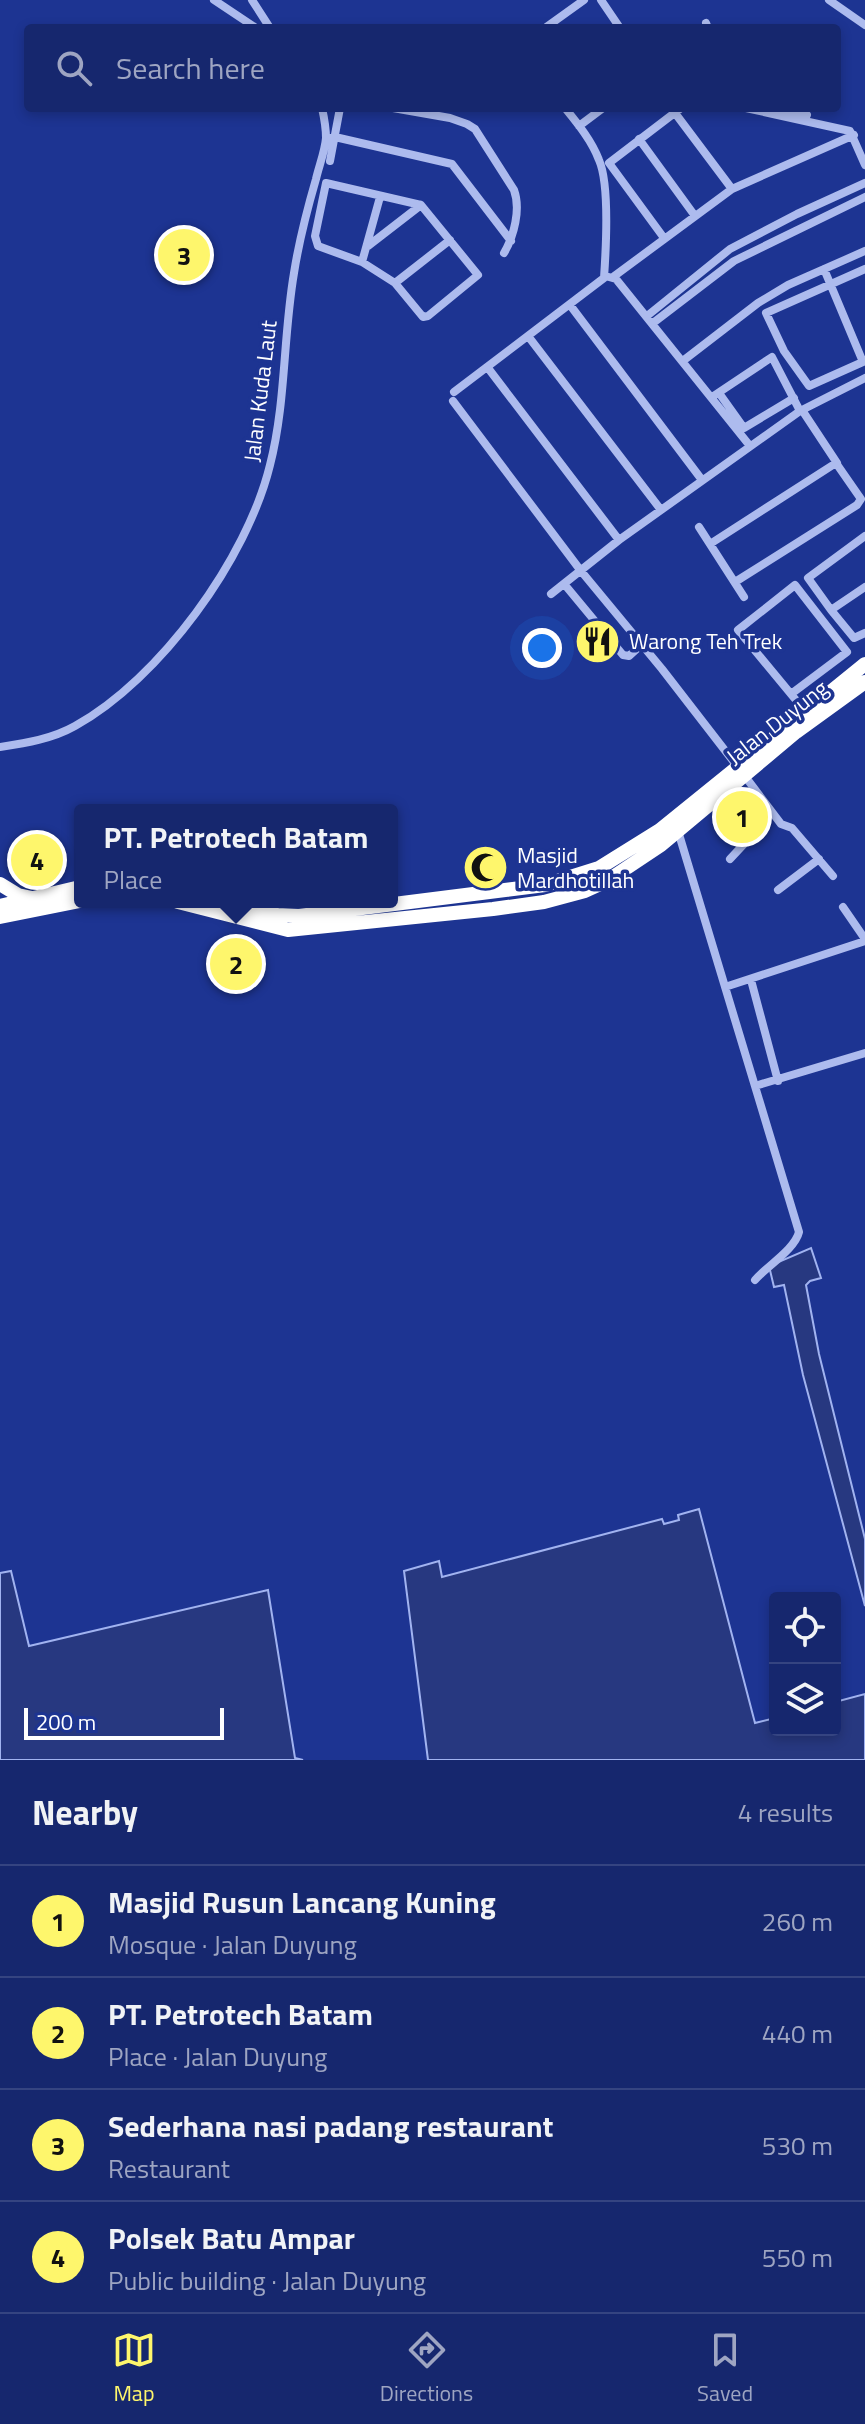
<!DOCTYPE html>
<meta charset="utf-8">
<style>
body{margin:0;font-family:"Titillium Web",sans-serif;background:#1f2f73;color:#f1f3f6}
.controls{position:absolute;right:24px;bottom:24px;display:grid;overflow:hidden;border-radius:8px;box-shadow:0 4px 12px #0003}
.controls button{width:72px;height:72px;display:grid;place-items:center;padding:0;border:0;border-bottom:2px solid #354481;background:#16276e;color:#f1f3f6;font:40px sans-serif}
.scale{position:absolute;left:24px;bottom:20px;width:200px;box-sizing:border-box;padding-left:8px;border:4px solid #fff;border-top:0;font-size:22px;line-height:28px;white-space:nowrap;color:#fff;-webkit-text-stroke:6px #1d3492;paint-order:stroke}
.you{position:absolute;left:542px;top:648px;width:28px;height:28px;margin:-20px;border:6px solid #fff;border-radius:50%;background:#1a73e8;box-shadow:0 0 0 12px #1a73e833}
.badge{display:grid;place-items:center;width:52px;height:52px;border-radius:50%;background:#fef66c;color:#111;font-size:26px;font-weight:700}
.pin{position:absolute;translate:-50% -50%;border:4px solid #fff;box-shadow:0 2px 8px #0006}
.popup{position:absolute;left:74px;top:804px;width:324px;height:104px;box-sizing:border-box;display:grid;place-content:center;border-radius:8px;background:#16276e;filter:drop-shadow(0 2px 6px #0005);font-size:26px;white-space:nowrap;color:#9ea5c2}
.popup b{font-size:30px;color:#f1f3f6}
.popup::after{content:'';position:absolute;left:50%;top:100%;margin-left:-16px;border:16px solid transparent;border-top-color:#16276e}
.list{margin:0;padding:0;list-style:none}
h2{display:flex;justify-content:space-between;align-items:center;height:104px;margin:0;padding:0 32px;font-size:34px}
h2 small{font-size:26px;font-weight:400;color:#9ea5c2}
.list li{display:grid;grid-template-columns:52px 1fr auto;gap:24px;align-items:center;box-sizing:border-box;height:112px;padding:0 32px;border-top:2px solid #354481}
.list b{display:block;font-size:30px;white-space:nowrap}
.list p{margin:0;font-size:26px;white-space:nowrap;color:#9ea5c2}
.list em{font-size:26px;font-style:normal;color:#9ea5c2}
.icon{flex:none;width:44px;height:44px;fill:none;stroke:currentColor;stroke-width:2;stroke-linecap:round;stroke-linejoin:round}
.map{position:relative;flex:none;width:865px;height:1760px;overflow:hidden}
.search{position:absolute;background:#16276e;box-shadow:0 4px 12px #0003;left:24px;right:24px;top:24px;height:88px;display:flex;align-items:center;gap:20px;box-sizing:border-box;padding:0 28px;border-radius:8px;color:#9ea5c2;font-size:30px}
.sheet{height:552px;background:#16276e}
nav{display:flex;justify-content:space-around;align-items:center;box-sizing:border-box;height:112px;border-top:2px solid #354481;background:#16276e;font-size:22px;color:#9ea5c2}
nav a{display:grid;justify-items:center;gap:4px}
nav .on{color:#fef66c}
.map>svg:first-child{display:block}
.water{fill:#273880;stroke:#a1b3f0;stroke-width:2}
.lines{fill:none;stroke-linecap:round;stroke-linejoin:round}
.street{stroke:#adbbee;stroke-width:8}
.highway{stroke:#fff;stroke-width:14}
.labels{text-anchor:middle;stroke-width:7;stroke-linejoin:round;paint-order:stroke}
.street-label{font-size:22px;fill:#fff;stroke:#1d3492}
.poi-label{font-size:22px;fill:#fff;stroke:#1d3492;text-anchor:start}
</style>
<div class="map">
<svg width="865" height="1760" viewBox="0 0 865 1760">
<rect width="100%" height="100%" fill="#1d3492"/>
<path class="water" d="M811,1248L821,1278L810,1281L806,1285L819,1354L865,1539V1606L803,1375L784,1285L774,1287L769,1266Z
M699,1509L755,1723L775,1718V1730H835V1702L865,1694V1760H428L404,1571L439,1561L442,1577L662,1519L664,1524L679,1520L678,1515Z
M11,1571L29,1646L268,1590L295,1758L303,1760H0V1573Z"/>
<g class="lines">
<path class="street" d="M214,0L256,28
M252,0L270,28
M601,0L620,28
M829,0L865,25
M706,23L708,28
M545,28L584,0
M393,108L450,118L467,124L475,129L514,190C521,209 514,236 504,253
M746,108L850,131L865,165
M780,108L807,115
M675,113L732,189
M579,126L603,108
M326,139L335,137L452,164L511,241
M639,139L695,216
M330,161L340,108
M326,183L421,205L478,275L428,316L423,317L395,283L362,262L318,246L315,236Z
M664,238L609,163L681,108
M368,246L421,205
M362,262L380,197
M824,269L863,362
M865,269L766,313L784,351L809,386L865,361
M609,277L616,279L750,446
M613,277L732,189L854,135
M395,283L450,240
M570,305L702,480
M647,316L730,249L797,214L865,183
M653,323L734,261L865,197
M528,336L661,510
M684,360L758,303L788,285L865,251
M488,368L619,540
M454,392L604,278C606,249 610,185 599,160C592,141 578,124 565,108
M719,393L744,428L794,398
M712,397L772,357L800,411
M453,401L581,571L662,669L737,766
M802,410L837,463
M699,527L744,597
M865,536L808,578L831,610L865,587
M710,544L836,463L861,499L857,505L735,582
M565,585L623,655L629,656L641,645
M551,594L619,540L800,411L865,378
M831,610L854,638L865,633
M791,694L847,652L795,585L738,630L805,711
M0,747C26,743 52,739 75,726C160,679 247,559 270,465C286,403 283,337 294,273C299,241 307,210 316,179C319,166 325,151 326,138C326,128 324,117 322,108
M744,775L781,824L792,828L833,876
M678,831L799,1232C795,1249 767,1266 755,1280
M730,859L744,844L732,823L758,795
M778,890L819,859
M843,907L865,939
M751,980L778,1081
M725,987L865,941
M755,1086L865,1053"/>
<path class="highway" d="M0,884L18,895L32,898
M178,902L288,930L493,909L544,902L585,891L607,881L661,845L796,732L865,682
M234,902L277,915L299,916L545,885L599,868L660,830L865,664
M0,906L80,887
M0,917L80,901"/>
</g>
<defs>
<symbol id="restaurant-disc" viewBox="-11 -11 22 22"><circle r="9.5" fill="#fef66c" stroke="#1d3492"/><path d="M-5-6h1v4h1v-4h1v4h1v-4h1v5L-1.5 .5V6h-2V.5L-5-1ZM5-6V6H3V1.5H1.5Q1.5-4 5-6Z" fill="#111"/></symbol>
<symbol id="mosque-disc" viewBox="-11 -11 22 22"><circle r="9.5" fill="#fef66c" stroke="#1d3492"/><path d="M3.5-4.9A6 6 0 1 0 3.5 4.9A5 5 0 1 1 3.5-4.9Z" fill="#111"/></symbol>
</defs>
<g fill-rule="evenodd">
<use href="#restaurant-disc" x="572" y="616" width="51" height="51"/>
<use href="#mosque-disc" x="460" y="842" width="51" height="51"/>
</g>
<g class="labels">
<g class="street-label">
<text transform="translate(260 391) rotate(-83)" y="8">Jalan Kuda Laut</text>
<text transform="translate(777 722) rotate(-38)" y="8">Jalan Duyung</text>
</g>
<g class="poi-label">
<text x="629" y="649">Warong Teh Trek</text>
<text x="517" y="863">Masjid<tspan x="517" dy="25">Mardhotillah</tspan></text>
</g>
</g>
</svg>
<div class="controls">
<button><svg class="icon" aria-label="locate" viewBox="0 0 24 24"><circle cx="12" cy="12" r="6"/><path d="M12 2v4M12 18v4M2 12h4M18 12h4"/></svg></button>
<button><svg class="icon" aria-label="layers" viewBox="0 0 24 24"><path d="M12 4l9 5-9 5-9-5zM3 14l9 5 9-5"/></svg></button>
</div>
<div class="scale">200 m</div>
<div class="you"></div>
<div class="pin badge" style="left:742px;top:817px">1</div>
<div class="pin badge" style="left:236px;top:964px">2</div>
<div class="popup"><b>PT. Petrotech Batam</b>Place</div>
<div class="pin badge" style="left:184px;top:255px">3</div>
<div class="pin badge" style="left:37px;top:860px">4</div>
<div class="search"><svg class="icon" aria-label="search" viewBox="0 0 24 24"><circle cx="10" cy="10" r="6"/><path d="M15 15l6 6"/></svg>Search here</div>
</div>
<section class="sheet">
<h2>Nearby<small>4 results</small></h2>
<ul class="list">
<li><span class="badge">1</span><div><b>Masjid Rusun Lancang Kuning</b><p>Mosque · Jalan Duyung</p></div><em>260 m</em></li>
<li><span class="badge">2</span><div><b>PT. Petrotech Batam</b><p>Place · Jalan Duyung</p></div><em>440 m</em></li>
<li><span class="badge">3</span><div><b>Sederhana nasi padang restaurant</b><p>Restaurant</p></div><em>530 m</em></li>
<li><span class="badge">4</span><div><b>Polsek Batu Ampar</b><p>Public building · Jalan Duyung</p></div><em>550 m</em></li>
</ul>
</section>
<nav>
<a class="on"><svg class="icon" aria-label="map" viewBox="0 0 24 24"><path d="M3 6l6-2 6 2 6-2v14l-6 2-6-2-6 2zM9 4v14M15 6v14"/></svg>Map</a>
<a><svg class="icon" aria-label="directions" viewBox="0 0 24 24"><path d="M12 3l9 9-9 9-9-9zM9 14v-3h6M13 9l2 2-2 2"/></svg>Directions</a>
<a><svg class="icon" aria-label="saved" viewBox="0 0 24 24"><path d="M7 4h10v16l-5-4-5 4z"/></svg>Saved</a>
</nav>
